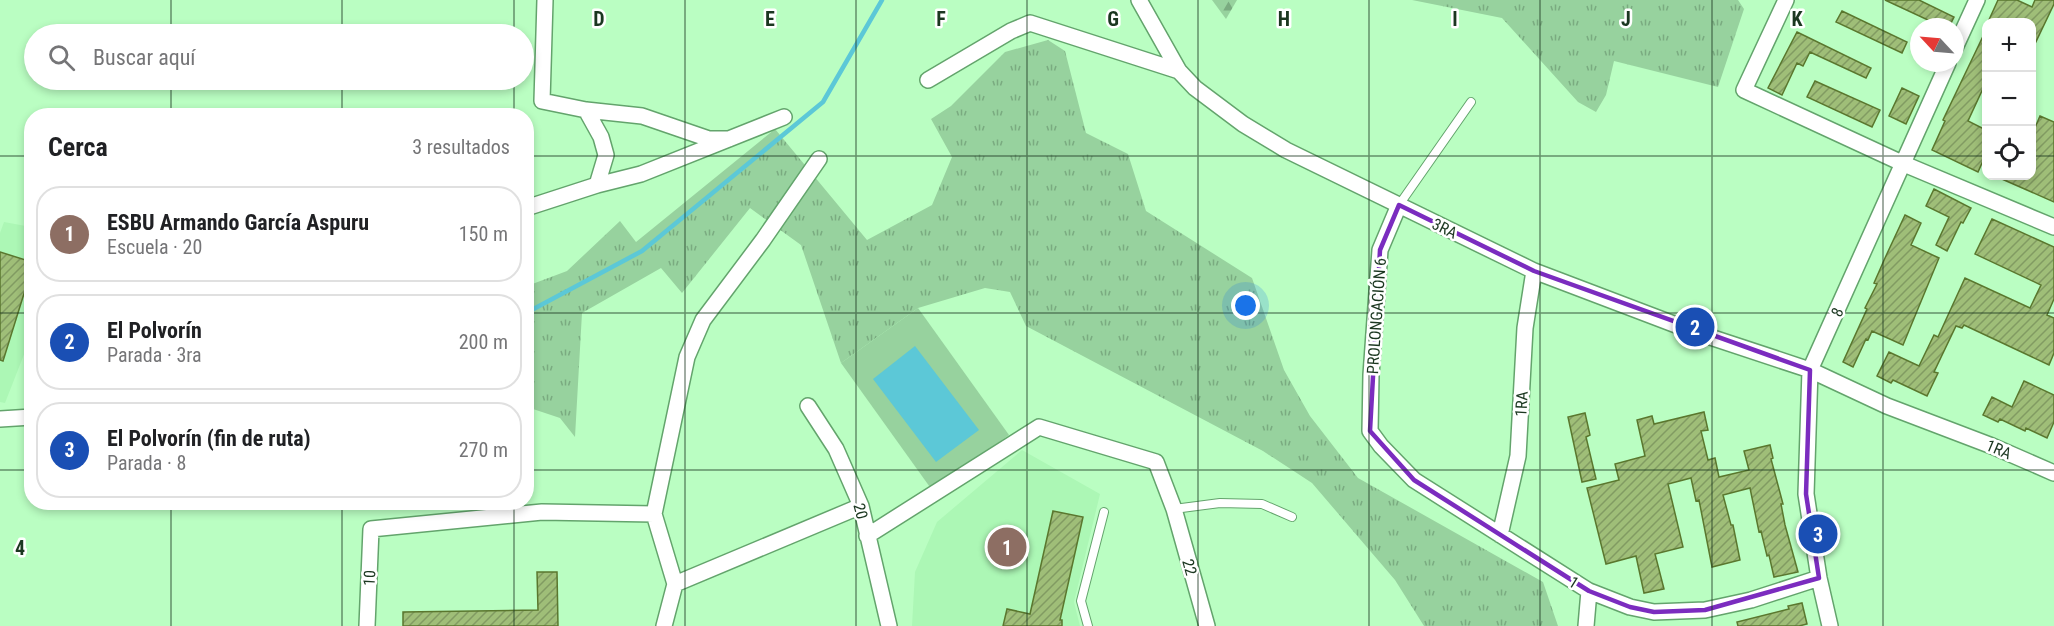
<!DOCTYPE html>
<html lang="es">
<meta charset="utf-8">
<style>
body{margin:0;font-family:"Roboto Condensed",sans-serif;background:#f6f6f6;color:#202124}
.controls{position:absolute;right:18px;top:18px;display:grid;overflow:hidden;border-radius:12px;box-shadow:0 3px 9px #0003}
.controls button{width:54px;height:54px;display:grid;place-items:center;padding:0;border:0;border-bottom:2px solid #e0e0e0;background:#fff;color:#202124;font:30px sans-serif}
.compass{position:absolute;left:1910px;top:18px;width:54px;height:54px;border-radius:50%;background:#fff;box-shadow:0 3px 9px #0003;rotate:296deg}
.you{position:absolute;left:1246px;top:306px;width:21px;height:21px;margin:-15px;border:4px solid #fff;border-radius:50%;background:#1a73e8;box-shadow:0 0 0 9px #1a73e833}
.badge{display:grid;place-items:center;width:39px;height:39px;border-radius:50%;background:#1a73e8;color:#fff;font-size:20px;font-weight:700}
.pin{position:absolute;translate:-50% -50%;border:3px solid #fff;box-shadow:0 2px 6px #0006}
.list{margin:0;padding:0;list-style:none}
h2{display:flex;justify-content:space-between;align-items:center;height:78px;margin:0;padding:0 24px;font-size:26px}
h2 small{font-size:20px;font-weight:400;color:#757577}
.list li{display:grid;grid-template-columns:39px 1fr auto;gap:18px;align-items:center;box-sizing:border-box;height:96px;margin:0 12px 12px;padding:0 12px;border:2px solid #e0e0e0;border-radius:24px}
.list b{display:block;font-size:22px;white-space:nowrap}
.list p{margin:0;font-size:20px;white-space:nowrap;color:#757577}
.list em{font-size:20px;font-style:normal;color:#757577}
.icon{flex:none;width:33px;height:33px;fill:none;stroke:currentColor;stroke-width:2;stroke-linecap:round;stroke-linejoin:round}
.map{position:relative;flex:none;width:2054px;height:626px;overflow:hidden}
.search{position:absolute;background:#fff;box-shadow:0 3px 9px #0003;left:24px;top:24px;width:510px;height:66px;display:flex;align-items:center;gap:15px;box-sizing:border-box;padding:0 21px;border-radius:33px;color:#757577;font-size:22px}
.panel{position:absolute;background:#fff;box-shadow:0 3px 9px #0003;left:24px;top:108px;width:510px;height:402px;border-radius:24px}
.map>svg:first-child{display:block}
.built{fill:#acf7b5}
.grass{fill:url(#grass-tufts)}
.forest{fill:url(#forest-firs)}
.green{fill:#97d29e}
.water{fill:#5cc8d7}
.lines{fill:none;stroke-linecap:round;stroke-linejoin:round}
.stream{stroke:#5cc8d7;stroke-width:4.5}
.building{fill:url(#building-hatch);stroke:#5a772e;stroke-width:1.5}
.lane-casing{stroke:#63a46c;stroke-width:10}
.street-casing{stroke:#63a46c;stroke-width:18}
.lane{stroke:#fff;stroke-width:8}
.street{stroke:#fff;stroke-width:15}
.marked{fill:none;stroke:#7b2cbf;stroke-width:4.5;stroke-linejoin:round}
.grid{fill:none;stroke:#1b3720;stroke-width:1.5;stroke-opacity:0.55}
.labels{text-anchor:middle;stroke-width:5;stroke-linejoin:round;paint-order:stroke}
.street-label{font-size:16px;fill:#1b3720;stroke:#fff}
.grid-label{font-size:20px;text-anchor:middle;font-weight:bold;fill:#1b3720;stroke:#fff;stroke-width:5;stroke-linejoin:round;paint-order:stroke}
</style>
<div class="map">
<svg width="2054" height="626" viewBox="0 0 2054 626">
<defs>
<pattern id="grass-tufts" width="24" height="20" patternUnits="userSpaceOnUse" patternTransform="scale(1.5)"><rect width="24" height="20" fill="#97d29e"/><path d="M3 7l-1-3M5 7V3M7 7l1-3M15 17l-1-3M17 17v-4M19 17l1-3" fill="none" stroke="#7aab80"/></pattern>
<pattern id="forest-firs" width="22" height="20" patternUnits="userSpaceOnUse" patternTransform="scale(1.5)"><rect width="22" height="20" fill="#97d29e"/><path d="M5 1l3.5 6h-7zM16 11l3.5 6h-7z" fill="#7aab80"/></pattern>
<pattern id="building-hatch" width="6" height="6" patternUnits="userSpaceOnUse" patternTransform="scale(1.5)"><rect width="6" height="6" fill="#9fbe78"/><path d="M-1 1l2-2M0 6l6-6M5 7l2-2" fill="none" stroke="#819b62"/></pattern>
</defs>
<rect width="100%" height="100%" fill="#bafec2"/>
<path class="built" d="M4,222L31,227L32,334L5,403L0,402V233Z
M1022,450L1100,494L1074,602L1080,626H912L915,572L937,522Z"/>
<path class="grass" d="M1412,0H1738L1744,9L1718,87L1614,61L1606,95L1596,112L1578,102L1502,18Z
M1048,40L1065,51L1086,133L1128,154L1146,211L1252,278L1284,370L1310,416L1358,478L1543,582L1558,626H1424L1395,580L1312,483L1263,451L1026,326L1010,292L985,288L918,308L841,363L801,245L750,208L682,293L661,268L582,313L575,437L560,418L527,407V286L567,271L620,221L636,242L775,129L867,240L932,205L952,157L931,119L951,106L1005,52Z"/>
<path class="forest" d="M1212,0H1237L1226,19Z"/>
<path class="green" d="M918,308L1009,435L932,490L841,363Z"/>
<path class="water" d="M915,346L979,430L936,462L873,379Z"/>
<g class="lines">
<path class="stream" d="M526,313L642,251L823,102L882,0"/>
</g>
<path class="building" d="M1885,0H1919L1954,17L1949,27H1943Z
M1998,0H2017L2032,7L2035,0H2054V4L2031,52V22H1988Z
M1842,11L1907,42L1902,53L1836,22Z
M1986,30V82L1968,121L1986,130V154L1978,172L1932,150L1945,121L1943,120Z
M1797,32L1871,68L1866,78L1810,52L1803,66L1797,63L1782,95L1768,88Z
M1815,81L1880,110L1872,127L1807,97Z
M1902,88L1919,96L1906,124L1889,116Z
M2040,116L2054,122V202L1995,176H2031V137Z
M1934,189L1971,208L1963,223L1961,222L1947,251L1936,245L1949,217L1926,206Z
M1905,215L1921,223L1911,245L1939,258L1903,345L1872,331L1868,340L1866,339L1853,367L1843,362L1867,309L1865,308L1877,284L1874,283L1885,258Z
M1992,219L2054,247V299L2047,315L2054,318V353L2049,365L1964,325L1962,328L1956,326L1934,372L1938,373L1927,396L1893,380L1891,383L1877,376L1889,352L1919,366L1934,335L1938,337L1965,278L2030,308L2041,285L1975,254Z
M0,252L32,262V268L3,361L0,360Z
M2024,381L2054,395V422L2047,438L2026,428L2025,431L2000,419L1998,422L1983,415L1992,397L2012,407Z
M1704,412L1708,430L1701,431L1708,460L1715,458L1719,477L1749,470L1744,451L1770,445L1773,458L1771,459L1783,504H1781L1785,525L1798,572L1774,577L1769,555L1767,556L1761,531L1759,532L1750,488L1723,495L1731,525H1733L1740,560L1712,567L1699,500L1696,501L1691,478L1668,484L1683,547L1655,554L1664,589L1644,593L1636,556L1606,564L1587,488L1619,480L1615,464L1645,456L1637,420L1652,416L1654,424Z
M1585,413L1590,435L1586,437L1596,479L1582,482L1568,417Z
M1053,511L1083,517L1060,620H1062V626H1003L1007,609L1030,614Z
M537,572H557L558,626H403V612L538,610Z
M1802,603L1807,624L1799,626H1738L1737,622L1789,609L1788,606Z"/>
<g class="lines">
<defs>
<path id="lane" d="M1399,205L1471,102
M1174,509L1220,503L1262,504L1292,517
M1088,626L1081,601L1104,512"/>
<path id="street" d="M545,0L542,101L586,110L642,116L709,139H729
M1139,0L1179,71L1195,88L1243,124L1286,150L1534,271L1692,331L1810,370L1887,406L1992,446L2054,473
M1786,0L1744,90L1904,164L2054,227
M1955,48L1977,0
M928,80L1011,31L1030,23L1179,71
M597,185L641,174L784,117
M1399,205L1380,250L1371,375L1370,431L1381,446L1414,480L1589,591L1630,607L1654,612L1705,610L1751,600L1819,578
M526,208L597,185L606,155L601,137L586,110
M808,406L836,449L861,506L889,626
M0,419L32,417
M1500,535L1518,456L1525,328L1534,271
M867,536L1039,427L1156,462L1174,509L1207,626
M675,584L654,514L687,357L703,320L763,240L819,159
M675,584L861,506
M367,626L371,529L542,512L654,514
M664,626L675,584
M1586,626L1589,591
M1830,626L1819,578L1806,494L1810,370L1948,63"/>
</defs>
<use href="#lane" class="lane-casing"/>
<use href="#street" class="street-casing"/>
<use href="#lane" class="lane"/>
<use href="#street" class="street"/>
</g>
<path class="marked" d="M1399,205L1534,271L1810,370L1806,494L1819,578L1705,610L1654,612L1630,607L1589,591L1414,480L1370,431L1380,250Z"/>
<path class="grid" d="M171,0V34M342,0V34M514,0V34M685,0V626M856,0V626M1027,0V626M1198,0V626M1369,0V626M1540,0V626M1712,0V626M1883,0V626M171,80V116M342,80V116M514,80V116M0,156H32M526,156H1986M2032,156H2054M0,313H32M526,313H2054M0,470H32M526,470H2054M171,502V626M342,502V626M514,502V626"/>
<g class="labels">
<g class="street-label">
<text transform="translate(1445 228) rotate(26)" y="6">3RA</text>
<text transform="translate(1837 312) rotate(-66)" y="6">8</text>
<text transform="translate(1376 316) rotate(-86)" y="6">PROLONGACIÓN 6</text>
<text transform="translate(1521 404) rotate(-87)" y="6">1RA</text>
<text transform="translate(1999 449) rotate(23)" y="6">1RA</text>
<text transform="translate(861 511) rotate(75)" y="6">20</text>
<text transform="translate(1190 567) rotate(74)" y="6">22</text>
<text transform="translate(369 578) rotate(-87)" y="6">10</text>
<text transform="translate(1574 582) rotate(32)" y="6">1</text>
</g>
</g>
<g class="grid-label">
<text x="599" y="26">D</text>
<text x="770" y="26">E</text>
<text x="941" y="26">F</text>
<text x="1113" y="26">G</text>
<text x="1284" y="26">H</text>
<text x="1455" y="26">I</text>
<text x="1626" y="26">J</text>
<text x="1797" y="26">K</text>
<text x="20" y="555">4</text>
</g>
</svg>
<div class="controls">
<button>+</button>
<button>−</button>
<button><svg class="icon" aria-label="locate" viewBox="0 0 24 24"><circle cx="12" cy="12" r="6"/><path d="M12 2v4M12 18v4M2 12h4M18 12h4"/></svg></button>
</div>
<svg class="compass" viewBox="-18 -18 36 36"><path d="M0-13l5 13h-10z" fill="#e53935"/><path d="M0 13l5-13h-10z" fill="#757577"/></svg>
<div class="you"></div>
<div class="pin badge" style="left:1007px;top:547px;background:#8d6e63">1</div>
<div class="pin badge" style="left:1695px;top:327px;background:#1a4fb4">2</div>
<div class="pin badge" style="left:1818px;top:534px;background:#1a4fb4">3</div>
<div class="search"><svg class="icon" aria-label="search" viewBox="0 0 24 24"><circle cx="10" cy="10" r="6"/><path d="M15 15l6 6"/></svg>Buscar aquí</div>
<section class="panel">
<h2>Cerca<small>3 resultados</small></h2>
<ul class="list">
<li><span class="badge" style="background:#8d6e63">1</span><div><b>ESBU Armando García Aspuru</b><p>Escuela · 20</p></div><em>150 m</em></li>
<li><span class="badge" style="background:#1a4fb4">2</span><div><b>El Polvorín</b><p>Parada · 3ra</p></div><em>200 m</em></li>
<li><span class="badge" style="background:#1a4fb4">3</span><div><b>El Polvorín (fin de ruta)</b><p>Parada · 8</p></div><em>270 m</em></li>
</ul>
</section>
</div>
